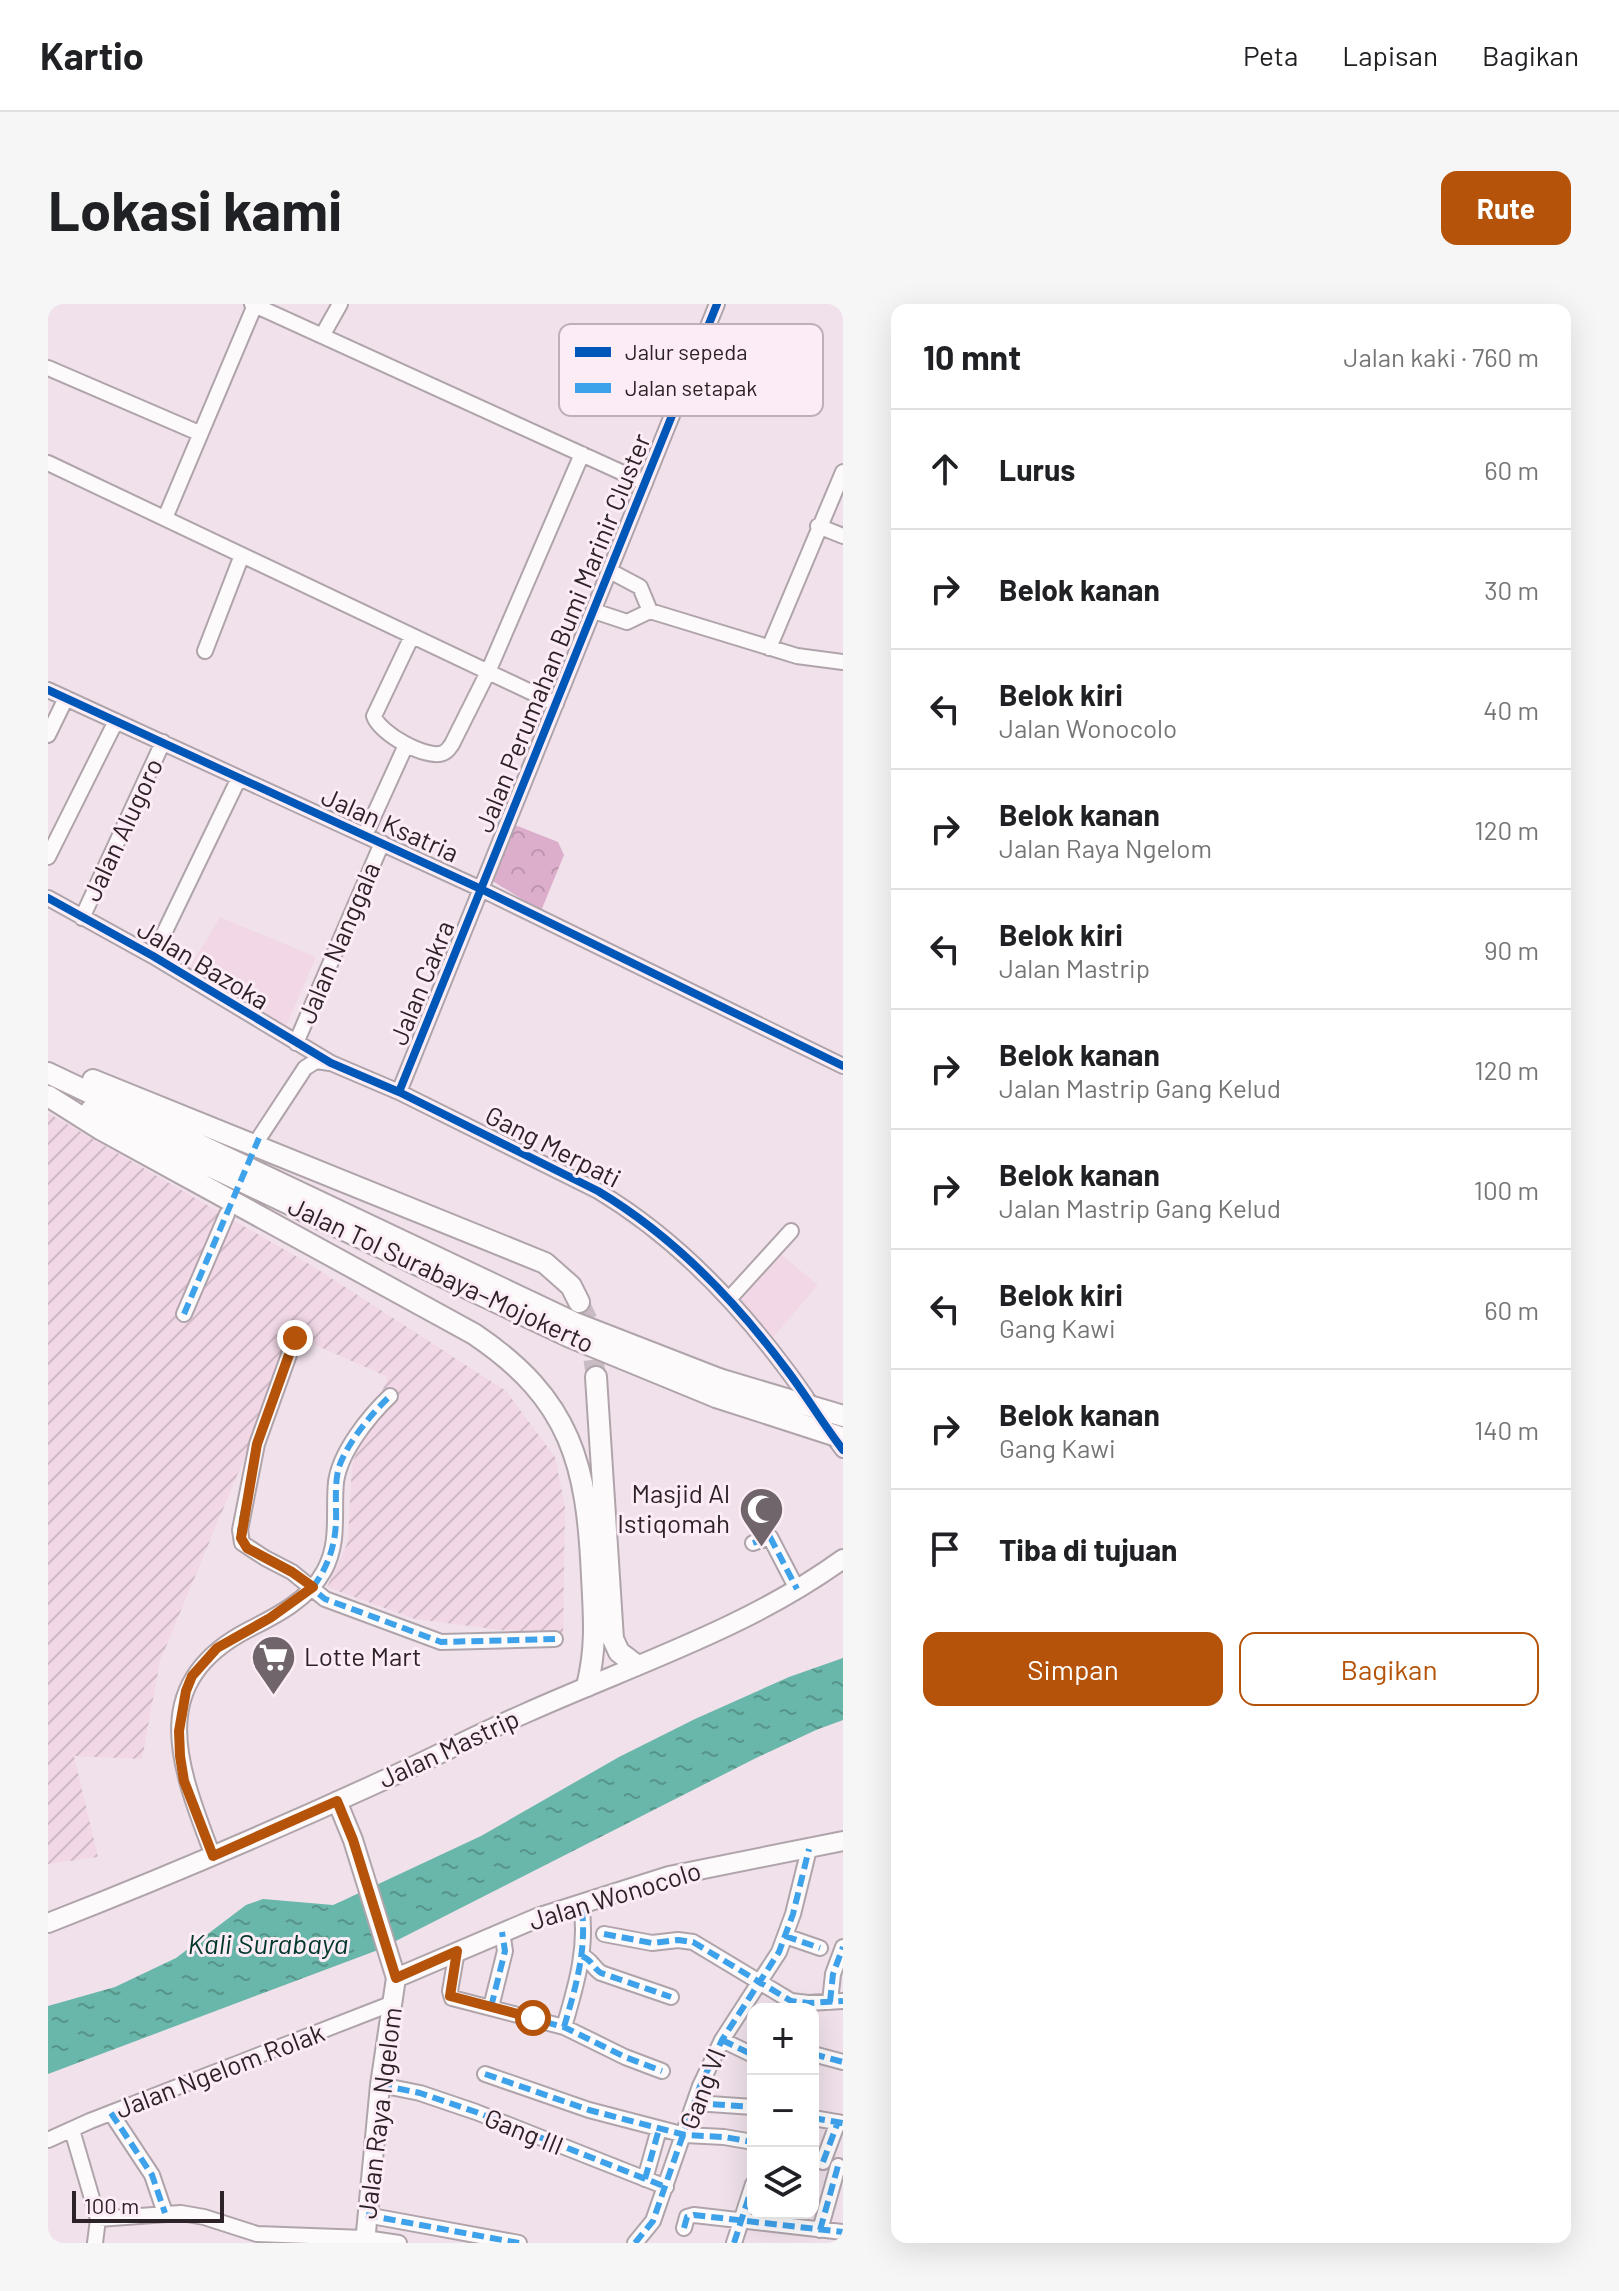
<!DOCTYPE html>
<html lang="id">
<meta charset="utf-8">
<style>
body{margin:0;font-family:Barlow,sans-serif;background:#f6f6f6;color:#202124}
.controls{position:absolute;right:24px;bottom:24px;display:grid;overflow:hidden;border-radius:16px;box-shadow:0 8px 32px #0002}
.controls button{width:72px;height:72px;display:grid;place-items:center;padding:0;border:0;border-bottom:2px solid #e0e0e0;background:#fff;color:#202124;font:40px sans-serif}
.scale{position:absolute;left:24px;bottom:20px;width:152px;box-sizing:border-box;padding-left:8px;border:4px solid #2c2228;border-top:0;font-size:22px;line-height:28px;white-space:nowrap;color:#2c2228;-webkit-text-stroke:6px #fcecf5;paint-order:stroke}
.stop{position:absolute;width:24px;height:24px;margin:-18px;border:6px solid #b45309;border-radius:50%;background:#fff}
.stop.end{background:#b45309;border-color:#fff;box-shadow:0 2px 8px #0008}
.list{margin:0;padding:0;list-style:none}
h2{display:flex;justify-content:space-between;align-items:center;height:104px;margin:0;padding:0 32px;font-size:34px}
h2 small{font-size:26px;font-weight:400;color:#757577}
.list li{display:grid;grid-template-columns:52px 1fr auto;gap:24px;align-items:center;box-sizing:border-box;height:120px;padding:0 32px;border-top:2px solid #e0e0e0}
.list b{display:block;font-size:30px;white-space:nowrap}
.list p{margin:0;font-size:26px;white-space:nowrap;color:#757577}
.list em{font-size:26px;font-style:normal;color:#757577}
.actions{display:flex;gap:16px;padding:24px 32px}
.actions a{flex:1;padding:18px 0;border:2px solid #b45309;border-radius:16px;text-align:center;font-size:28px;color:#b45309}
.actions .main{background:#b45309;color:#fff}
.icon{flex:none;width:44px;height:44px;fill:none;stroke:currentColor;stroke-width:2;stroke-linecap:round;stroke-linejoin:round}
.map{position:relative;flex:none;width:795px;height:1939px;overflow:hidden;border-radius:16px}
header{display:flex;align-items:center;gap:48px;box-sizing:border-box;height:112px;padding:0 40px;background:#fff;border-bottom:2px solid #e0e0e0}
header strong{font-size:38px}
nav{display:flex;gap:44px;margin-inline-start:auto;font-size:28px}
.intro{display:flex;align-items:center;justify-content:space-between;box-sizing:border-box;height:192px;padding:0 48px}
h1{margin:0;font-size:56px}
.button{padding:20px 36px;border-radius:16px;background:#b45309;color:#fff;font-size:28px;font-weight:700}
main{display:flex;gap:48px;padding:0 48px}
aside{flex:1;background:#fff;border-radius:16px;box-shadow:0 8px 32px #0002}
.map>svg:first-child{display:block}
.built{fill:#f2d8e7}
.industrial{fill:url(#industrial-furrows)}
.forest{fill:url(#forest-crowns)}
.water{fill:url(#water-ripples)}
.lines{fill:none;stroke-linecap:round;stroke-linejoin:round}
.highway-tunnel{stroke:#c9bbc3;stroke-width:20;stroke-dasharray:20 10;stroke-linecap:butt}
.minor-casing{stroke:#b0a4ab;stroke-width:18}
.major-casing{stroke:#b0a4ab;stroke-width:22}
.highway-casing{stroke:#b0a4ab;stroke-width:24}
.minor{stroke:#fdfafc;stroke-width:14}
.major{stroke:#fdfafc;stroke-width:18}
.highway{stroke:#fdfafc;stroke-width:20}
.highway-bridge-casing{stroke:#b0a4ab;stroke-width:24;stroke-linecap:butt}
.highway-bridge{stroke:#fdfafc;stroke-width:20}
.quiet{stroke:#3ea2eb;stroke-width:6;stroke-dasharray:12 6;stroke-linecap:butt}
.cycleway-casing{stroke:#fcecf5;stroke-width:13}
.cycleway{stroke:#0057b8;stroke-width:8}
.route{stroke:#b45309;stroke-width:10}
.labels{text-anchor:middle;stroke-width:6;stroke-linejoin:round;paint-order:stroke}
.street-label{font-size:26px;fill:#2c2228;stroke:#fcecf5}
.poi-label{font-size:26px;fill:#2c2228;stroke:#fcecf5;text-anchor:end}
.water-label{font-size:28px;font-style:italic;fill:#01362d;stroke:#fcecf5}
.key{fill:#fcecf5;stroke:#beafb8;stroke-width:2}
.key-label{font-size:22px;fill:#2c2228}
</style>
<header>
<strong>Kartio</strong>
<nav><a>Peta</a><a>Lapisan</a><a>Bagikan</a></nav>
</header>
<div class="intro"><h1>Lokasi kami</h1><a class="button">Rute</a></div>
<main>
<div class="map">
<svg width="795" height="1939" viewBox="0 0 795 1939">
<defs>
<pattern id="industrial-furrows" width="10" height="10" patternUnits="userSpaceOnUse" patternTransform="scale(2)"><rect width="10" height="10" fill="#f2d8e7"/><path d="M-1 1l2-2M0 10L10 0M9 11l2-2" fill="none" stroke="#d0b9c6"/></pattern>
<pattern id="forest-crowns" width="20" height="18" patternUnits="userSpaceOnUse" patternTransform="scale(2)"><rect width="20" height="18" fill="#ddaecc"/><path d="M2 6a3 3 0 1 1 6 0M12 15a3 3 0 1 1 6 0" fill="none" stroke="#be95af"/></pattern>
<pattern id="water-ripples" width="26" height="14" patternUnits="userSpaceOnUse" patternTransform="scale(2)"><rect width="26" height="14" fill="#69b6aa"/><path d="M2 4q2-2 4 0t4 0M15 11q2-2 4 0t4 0" fill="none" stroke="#57948a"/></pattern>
</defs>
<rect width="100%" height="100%" fill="#f0e1ea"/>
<path class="built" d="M172,613L268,653L237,725L139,668Z
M723,942L770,981L723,1036L680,987Z"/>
<path class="industrial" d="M0,809L263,961L458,1087L507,1153L517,1203L515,1334L367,1315L279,1283L300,1238L304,1160L340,1073L247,1032L112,1357L94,1455L26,1452L50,1553L0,1560Z"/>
<path class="forest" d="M462,519L510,538L516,551L493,607L443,576Z"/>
<path class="water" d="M795,1354V1416L768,1426L706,1455L330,1646L0,1770V1702L67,1683L128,1654L198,1601L215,1595L285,1601L294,1597L433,1532L571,1453L647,1415L741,1373Z"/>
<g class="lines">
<path class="highway-tunnel" d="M531,998L540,1017L548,1073"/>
<defs>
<path id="minor" d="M204,0L597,179
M274,32L292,0
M0,64L151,129
M0,159L508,400
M117,214L207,1
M770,222L795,232
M562,267L592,283L602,307
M546,307L579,318L602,307L749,352L795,358
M364,332L326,412C331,429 379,456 395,449C400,447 401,444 404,440L440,368L534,150
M721,344L795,168
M157,347L194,251
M0,386L433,585L795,762
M0,431L18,394
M317,531L358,441
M0,553L68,417
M0,594L105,652L283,759L351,788L550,887C625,932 686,995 738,1065C758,1091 775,1120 795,1146
M34,614L115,438
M105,652L191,474
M248,739L334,539
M351,788L669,0
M211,834L257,764L268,757L282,759
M682,994L743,927
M136,1010L179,910
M247,1034L209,1140L192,1226L194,1239L217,1254L244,1268L277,1295L393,1338L507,1335
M705,1239L722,1233L749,1285
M165,1552C132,1464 96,1380 200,1326C228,1312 261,1295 276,1267C292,1238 285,1209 288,1178C292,1148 321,1112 342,1092
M556,1630L604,1639L630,1636L645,1638L743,1697L760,1699L795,1697
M737,1632L772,1644
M409,1647L402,1687L404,1694L516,1723L577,1753L614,1767
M534,1652C544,1656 545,1664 553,1669L623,1693
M782,1698L785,1670L795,1643
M443,1703L457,1647L454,1628
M516,1723C528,1682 540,1643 533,1600
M674,1736L705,1751
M765,1750L795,1758
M437,1770L541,1806L637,1831L676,1833L705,1838
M332,1781L372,1789L428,1808L618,1883
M647,1799L705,1803
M63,1809L104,1871L117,1909
M765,1814L795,1819
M24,1826L50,1915L47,1939
M0,1836L42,1817L345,1699
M775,1858L790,1818
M597,1875L611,1825
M318,1911L471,1939
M50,1915L133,1909L156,1913L209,1930L317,1934L351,1939
M636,1924L639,1913L646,1911L795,1928
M772,1926L790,1862
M587,1939L605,1917L652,1782L674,1736L731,1648L745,1610L761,1545
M686,1939L705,1880"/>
<path id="major" d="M289,1497L305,1536L348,1674L332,1781L317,1939
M0,1619C113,1575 225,1527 336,1476C384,1454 430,1430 478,1409C585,1361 700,1324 795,1255
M348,1674L489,1614L621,1572L795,1537"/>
<path id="highway" d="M0,769L527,1019L671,1075
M45,776L497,959L523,982L531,998
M0,792L54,826L426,1030C524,1096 539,1161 544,1272C546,1311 549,1343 539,1382
M43,806L522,1033L668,1093
M548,1073L565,1335L571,1348L588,1361"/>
</defs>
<use href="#minor" class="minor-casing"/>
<use href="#major" class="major-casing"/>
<use href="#highway" class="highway-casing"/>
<use href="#minor" class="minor"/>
<use href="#major" class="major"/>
<use href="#highway" class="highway"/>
<defs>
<path id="highway-bridge" d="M671,1075L795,1112
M668,1093L795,1134"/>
</defs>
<use href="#highway-bridge" class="highway-bridge-casing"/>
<use href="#highway-bridge" class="highway-bridge"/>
<path class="quiet" d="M136,1010L211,834
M247,1034L209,1140L192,1226L194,1239L217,1254L244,1268L277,1295L393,1338L507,1335
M705,1239L722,1233L749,1285
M265,1283C282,1260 289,1236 288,1207C288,1192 287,1177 291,1163C299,1139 324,1109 342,1092
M556,1630L604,1639L630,1636L645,1638L743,1697L760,1699L795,1697
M737,1632L772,1644
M409,1647L402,1687L404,1694L516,1723L577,1753L614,1767
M534,1652C544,1656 545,1664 553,1669L623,1693
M782,1698L785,1670L795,1643
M443,1703L457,1647L454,1628
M516,1723C528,1682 540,1643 533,1600
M674,1736L705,1751
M765,1750L795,1758
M437,1770L541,1806L637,1831L676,1833L705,1838
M332,1781L372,1789L428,1808L618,1883
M647,1799L705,1803
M63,1809L104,1871L117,1909
M765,1814L795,1819
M775,1858L790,1818
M597,1875L611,1825
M318,1911L471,1939
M636,1924L639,1913L646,1911L795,1928
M772,1926L790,1862
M587,1939L605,1917L652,1782L674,1736L731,1648L745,1610L761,1545
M686,1939L705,1880"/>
<defs>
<path id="cycleway" d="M0,386L433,585L795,762
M0,594L105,652L283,759L351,788L550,887C625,932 686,995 738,1065C758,1091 775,1120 795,1146
M351,788L669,0"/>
</defs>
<use href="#cycleway" class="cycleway-casing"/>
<use href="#cycleway" class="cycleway"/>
</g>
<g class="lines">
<path class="route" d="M247,1034L209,1140L193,1234L199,1244L244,1268L265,1283L222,1314L169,1344L144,1372L138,1387L131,1427L132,1452L136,1477L165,1552L289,1497L305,1536L348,1674L409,1647L402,1692L485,1714"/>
</g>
<defs>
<symbol id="mosque-pin" viewBox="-11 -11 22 30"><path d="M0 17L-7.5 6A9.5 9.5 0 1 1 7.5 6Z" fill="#71656c" stroke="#fcecf5"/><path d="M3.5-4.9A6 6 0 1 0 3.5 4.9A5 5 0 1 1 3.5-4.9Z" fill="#fff"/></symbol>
<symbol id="supermarket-pin" viewBox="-11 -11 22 30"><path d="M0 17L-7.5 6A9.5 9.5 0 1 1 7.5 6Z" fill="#71656c" stroke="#fcecf5"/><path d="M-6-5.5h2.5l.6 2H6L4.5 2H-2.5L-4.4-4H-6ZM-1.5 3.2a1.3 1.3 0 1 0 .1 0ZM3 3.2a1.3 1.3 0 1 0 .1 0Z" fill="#fff"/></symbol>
</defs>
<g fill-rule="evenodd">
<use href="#mosque-pin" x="688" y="1180" width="51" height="69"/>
<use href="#supermarket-pin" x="200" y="1328" width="51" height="69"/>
</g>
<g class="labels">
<g class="street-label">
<text transform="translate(515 329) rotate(-68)" y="9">Jalan Perumahan Bumi Marinir Cluster</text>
<text transform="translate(342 521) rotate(24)" y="9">Jalan Ksatria</text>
<text transform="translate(75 526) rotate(-65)" y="9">Jalan Alugoro</text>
<text transform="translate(291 639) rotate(-67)" y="9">Jalan Nanggala</text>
<text transform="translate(155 661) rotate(31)" y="9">Jalan Bazoka</text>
<text transform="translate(374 679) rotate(-68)" y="9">Jalan Cakra</text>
<text transform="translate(505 843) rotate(27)" y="9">Gang Merpati</text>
<text transform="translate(393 971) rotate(25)" y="9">Jalan Tol Surabaya–Mojokerto</text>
<text transform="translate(401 1445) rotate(-25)" y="9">Jalan Mastrip</text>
<text transform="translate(567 1592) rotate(-17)" y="9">Jalan Wonocolo</text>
<text transform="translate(172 1767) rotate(-21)" y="9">Jalan Ngelom Rolak</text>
<text transform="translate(655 1785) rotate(-69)" y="9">Gang VI</text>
<text transform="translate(332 1809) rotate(-83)" y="9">Jalan Raya Ngelom</text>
<text transform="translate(476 1828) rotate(22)" y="9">Gang III</text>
</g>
<g class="poi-label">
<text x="682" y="1199">Masjid Al<tspan x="682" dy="30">Istiqomah</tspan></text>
<text x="256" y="1362" text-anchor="start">Lotte Mart</text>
</g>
<g class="water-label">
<text x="220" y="1650">Kali Surabaya</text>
</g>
</g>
<rect x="511" y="20" width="264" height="92" rx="12" class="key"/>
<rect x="527" y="43" width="36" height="10" fill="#0057b8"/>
<rect x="527" y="79" width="36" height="10" fill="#3ea2eb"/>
<g class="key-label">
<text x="577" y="56">Jalur sepeda</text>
<text x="577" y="92">Jalan setapak</text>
</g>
</svg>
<div class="controls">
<button>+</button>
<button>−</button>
<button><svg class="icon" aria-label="layers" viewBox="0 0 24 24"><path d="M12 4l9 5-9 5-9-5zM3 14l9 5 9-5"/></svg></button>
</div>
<div class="scale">100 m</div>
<div class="stop" style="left:485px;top:1714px"></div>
<div class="stop end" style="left:247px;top:1034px"></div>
</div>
<aside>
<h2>10 mnt<small>Jalan kaki · 760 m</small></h2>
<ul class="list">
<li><svg class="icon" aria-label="ahead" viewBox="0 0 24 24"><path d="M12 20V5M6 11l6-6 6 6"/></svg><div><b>Lurus</b></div><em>60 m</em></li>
<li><svg class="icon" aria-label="right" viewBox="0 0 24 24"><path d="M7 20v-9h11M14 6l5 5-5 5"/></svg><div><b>Belok kanan</b></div><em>30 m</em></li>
<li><svg class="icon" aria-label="left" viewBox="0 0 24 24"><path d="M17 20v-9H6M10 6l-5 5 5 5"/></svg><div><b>Belok kiri</b><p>Jalan Wonocolo</p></div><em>40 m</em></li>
<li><svg class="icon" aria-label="right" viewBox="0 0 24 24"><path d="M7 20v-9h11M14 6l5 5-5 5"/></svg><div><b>Belok kanan</b><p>Jalan Raya Ngelom</p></div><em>120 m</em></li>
<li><svg class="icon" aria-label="left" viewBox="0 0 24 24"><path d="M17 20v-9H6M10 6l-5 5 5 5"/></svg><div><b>Belok kiri</b><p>Jalan Mastrip</p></div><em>90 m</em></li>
<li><svg class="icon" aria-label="right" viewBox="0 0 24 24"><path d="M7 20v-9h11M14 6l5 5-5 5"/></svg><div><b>Belok kanan</b><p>Jalan Mastrip Gang Kelud</p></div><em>120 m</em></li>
<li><svg class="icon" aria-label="right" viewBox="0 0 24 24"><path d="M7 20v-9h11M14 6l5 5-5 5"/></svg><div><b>Belok kanan</b><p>Jalan Mastrip Gang Kelud</p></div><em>100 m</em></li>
<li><svg class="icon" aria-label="left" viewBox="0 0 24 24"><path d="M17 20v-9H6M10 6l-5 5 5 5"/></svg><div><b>Belok kiri</b><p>Gang Kawi</p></div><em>60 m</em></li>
<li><svg class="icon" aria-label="right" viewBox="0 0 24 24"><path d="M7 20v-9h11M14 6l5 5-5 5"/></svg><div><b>Belok kanan</b><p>Gang Kawi</p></div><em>140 m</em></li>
<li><svg class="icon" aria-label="arrive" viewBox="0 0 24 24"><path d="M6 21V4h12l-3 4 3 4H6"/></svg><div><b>Tiba di tujuan</b></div></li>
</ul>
<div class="actions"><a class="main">Simpan</a><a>Bagikan</a></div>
</aside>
</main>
